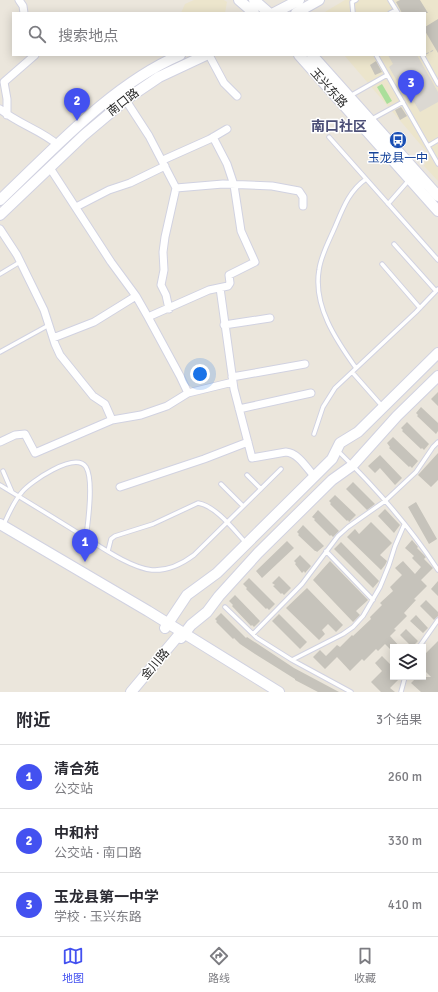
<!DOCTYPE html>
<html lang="zh">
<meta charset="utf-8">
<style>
body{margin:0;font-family:Signika,"Noto Sans SC",sans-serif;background:#f2f2f3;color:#2b2b33}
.controls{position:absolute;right:12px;bottom:12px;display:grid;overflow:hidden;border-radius:0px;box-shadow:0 2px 10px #0003}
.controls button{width:36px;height:36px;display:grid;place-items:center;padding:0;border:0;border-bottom:1px solid #e1e1e2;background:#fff;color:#2b2b33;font:20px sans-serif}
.you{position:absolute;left:200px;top:374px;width:14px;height:14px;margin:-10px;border:3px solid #fff;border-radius:50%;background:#1a73e8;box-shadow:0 0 0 6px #1a73e833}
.badge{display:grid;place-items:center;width:26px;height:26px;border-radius:50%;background:#4351f0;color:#fff;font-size:13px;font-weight:700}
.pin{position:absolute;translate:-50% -33px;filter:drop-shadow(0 1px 2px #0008)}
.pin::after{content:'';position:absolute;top:21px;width:14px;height:12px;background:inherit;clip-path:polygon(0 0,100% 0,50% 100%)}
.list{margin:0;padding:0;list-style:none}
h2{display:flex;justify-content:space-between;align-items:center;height:52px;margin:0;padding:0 16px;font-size:17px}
h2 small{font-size:13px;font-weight:400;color:#7c7c81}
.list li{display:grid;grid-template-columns:26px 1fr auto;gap:12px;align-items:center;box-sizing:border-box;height:64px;padding:0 16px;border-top:1px solid #e1e1e2}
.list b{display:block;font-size:15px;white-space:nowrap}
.list p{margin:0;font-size:13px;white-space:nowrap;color:#7c7c81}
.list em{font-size:13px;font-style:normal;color:#7c7c81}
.icon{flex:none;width:22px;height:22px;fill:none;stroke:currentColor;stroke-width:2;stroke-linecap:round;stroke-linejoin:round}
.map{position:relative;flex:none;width:438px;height:692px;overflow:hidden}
.search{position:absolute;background:#fff;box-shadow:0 2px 10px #0003;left:12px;right:12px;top:12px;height:44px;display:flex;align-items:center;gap:10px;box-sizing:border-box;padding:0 14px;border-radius:0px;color:#7c7c81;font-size:15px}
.sheet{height:244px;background:#fff}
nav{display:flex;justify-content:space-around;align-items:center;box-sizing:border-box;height:56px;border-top:1px solid #e1e1e2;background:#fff;font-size:11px;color:#7c7c81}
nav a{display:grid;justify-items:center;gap:2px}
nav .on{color:#4351f0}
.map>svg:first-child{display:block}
.education{fill:#ece5cc}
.green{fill:#aadf9b}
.plaza{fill:#dbd8d2}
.building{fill:#c6c3bb}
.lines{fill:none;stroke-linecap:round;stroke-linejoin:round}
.lane-casing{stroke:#d1d2e1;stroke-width:5.5}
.street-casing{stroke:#d1d2e1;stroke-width:9}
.secondary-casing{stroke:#d1d2e1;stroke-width:12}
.path{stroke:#c7c7c7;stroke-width:1;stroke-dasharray:3 2;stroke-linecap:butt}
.lane{stroke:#fff;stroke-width:3.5}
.street{stroke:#fff;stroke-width:7}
.secondary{stroke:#fff;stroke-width:10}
.labels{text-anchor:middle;stroke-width:3;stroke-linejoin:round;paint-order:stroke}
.street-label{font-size:12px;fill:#292929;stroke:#fff}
.transit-label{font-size:12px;fill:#164399;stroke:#fff}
.quarter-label{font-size:14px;font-weight:bold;fill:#4c4f77;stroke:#fff}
</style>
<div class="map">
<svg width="438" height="692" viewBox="0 0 438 692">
<rect width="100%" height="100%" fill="#ebe6dc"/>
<path class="education" d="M194,0H224L227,2L225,13H181L185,4Z
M345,0H438V181L424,166L428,156L426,151L344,55H425V13H323Z"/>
<path class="green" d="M382,84L392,101L387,104L377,87Z"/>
<path class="plaza" d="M388,55H417L438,92V102L420,112L414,102L410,104L389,67L393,64Z"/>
<path class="building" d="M400,0H420L428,13H402L396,2Z
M438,19V53L425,31V27Z
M376,61L382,72L375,75L370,65Z
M401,107L407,116L400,120L395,110Z
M438,392V406L431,399Z
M421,407L438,423V431L436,434L417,416L418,415L416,413Z
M407,422L429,444L424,450L422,448L421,449L402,431L403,430L401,428Z
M393,437L418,461L412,468L410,466L409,467L389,448L390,447L387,443Z
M438,453V480L431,487L418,475Z
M380,455L402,478L395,485L380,468L375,473L368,466Z
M353,482L375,504L367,510L346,489Z
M335,495L356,515L349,522L348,520L347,521L330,504L331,503L329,501Z
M416,502L437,539L429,544L408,507Z
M385,509L400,525L394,533L378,516Z
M318,510L339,531L333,537L331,535L330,536L314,520L315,519L312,517Z
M371,522L392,543L380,555L387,561L385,565L381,570L347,537L355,529L359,534Z
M303,525L324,546L317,552L316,551H315L298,535L299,534L297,532Z
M412,540L418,547L417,548L426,557L424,559L433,568L421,580L427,586L414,599L416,600L404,613L407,616L394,629L396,630L390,636L400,647H393V652L385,644L378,651L376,649L364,661L362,659L350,671L337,657L325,669L313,657L320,650L326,656L337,645L340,647L352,635L353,636L371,619L370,617L382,605L380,603L393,591L390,587L402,575L395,568L403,561L415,574L421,567L412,558L414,556L405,548Z
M287,541L294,548L262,578L256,571Z
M341,542L379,581L373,588L334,549Z
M300,555L311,566L305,573L304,571L302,573L295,564L296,563L294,561Z
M330,561L368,600L356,611L360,615L353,622L313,580Z
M279,576L291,588L284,595L282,593L281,594L273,586L275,585L272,583Z
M249,578L275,604L269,610L267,608L266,609L246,589L247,588L243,584Z
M438,581V596L431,589Z
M307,588L343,625L336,632L328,624L322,630L325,634L319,640L286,608Z
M235,595L260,621L254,627L252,625L251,626L232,606L233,605L229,601Z
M426,600L438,612V616L434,620L420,606Z
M221,613L246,638L247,637L294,668L339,692H318L295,680V679L255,654L240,644L234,638L233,639L216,622L217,621L215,619Z
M279,614L307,642L300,649L272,621Z
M416,615L428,628L423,633L410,621Z
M406,629L418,641L412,647L400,635Z
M438,641V692H421L411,683L417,677H431L423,669V656Z
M382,656L393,667V677H401L390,688L395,692H381L371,682L382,671L375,663Z"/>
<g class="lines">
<defs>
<path id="lane" d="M390,0L398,13
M353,13L352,2L356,0
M390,13L396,10
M376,55L438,164
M422,55L438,84
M350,96L387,75
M372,119L403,102
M329,137L438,260
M428,146L438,140
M388,204L409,180
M394,244L436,291
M382,264L420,308
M0,274L20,262
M0,352L49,325
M356,368C336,340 313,306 319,270C321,255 329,241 335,227C343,208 349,191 366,179
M352,372L382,406
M314,434L323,407L335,388L416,312L438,289
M338,451C375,487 410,527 438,570
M3,471L12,492
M247,475L261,489
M221,484L243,506
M0,485C28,502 56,519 83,536C101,547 131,568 152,570C167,571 182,564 194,555L281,469
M4,524C9,513 14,501 22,492C30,482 75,451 86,467C94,480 88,522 86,538
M108,551L111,539L115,536L153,524L198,503C216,506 234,530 246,543
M326,551L373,600
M225,607L257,638L292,660L351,692
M253,634L302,584L338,536L348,527L385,501L416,472L433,447L438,442
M419,647L438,620
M292,660L343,634L353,627L363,616L380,587L389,565L395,546L404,525
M401,692L405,677"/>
<path id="street" d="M19,0L23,6L24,13
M209,55L224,83L237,96
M125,99L149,136L176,188
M0,109C18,124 41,130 58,145
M7,115V99L4,82L35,55
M163,160L210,139L227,129
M50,168L111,262L136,296L148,317L209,290L228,286L230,283L229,275L255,262L241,231L234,185L227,164L213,137
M76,207L109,190L130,183L165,166
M0,229L17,255L44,310L55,344L60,355L93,396L105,404L112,420
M220,288L234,389L252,458L286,452C298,453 306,467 314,476
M169,309L166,295L161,285L164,270L163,252L165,237L176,188L223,184L272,186L299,191L303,197V206
M148,317L180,376L188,393L233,382
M224,325L270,318
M53,338L94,322L136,296
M232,377L305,364
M239,409L311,393
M0,442L15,435L25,434L35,453L112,420L141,415L167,406L188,393
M120,487L204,459L248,442"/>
<path id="secondary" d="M239,0L254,13
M254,0L269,13
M274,13L299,0
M296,13L319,0
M299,55L438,211
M312,55L438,196
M0,200C54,149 111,85 180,55
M0,215L84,135L128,98L159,77L206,55
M0,524L148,611L279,692
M165,628L187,595L217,573L332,459L340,443L358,432L438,353
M181,638L191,625L207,612L219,596L258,553L332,480L353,465L397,416L438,376
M131,692L178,636"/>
</defs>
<use href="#lane" class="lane-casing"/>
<use href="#street" class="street-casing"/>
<use href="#secondary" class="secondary-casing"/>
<path class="path" d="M426,54L434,50"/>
<use href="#lane" class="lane"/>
<use href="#street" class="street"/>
<use href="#secondary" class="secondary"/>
</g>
<defs>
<symbol id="bus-disc" viewBox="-11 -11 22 22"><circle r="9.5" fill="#1a4fb4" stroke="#fff"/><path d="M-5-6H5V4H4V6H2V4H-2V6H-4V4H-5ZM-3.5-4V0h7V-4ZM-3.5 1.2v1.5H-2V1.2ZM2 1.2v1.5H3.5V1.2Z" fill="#fff"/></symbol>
</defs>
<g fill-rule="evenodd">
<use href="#bus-disc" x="388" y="130" width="20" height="20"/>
</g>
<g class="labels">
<g class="street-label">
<text transform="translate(329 88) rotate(48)" y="4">玉兴东路</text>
<text transform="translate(123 102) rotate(-38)" y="4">南口路</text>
<text transform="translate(155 664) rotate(-50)" y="4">金川路</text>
</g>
<g class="transit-label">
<text x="398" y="162">玉龙县一中</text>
</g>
<g class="quarter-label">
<text x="339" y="131">南口社区</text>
</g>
</g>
</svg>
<div class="controls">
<button><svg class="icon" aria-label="layers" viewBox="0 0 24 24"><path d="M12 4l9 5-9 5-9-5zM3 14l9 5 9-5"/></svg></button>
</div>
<div class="you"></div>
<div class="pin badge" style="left:85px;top:562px">1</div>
<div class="pin badge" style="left:77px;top:121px">2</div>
<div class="pin badge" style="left:411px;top:103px">3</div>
<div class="search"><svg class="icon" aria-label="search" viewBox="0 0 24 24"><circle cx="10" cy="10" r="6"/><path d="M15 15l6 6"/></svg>搜索地点</div>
</div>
<section class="sheet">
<h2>附近<small>3个结果</small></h2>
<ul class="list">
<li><span class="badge">1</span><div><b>清合苑</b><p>公交站</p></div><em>260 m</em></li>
<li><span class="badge">2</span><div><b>中和村</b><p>公交站 · 南口路</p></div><em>330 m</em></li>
<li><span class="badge">3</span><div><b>玉龙县第一中学</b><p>学校 · 玉兴东路</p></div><em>410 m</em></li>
</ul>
</section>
<nav>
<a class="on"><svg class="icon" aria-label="map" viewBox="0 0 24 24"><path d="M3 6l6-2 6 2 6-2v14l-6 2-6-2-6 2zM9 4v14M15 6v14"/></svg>地图</a>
<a><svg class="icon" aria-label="directions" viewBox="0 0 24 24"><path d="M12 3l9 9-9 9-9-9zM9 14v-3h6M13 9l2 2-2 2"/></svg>路线</a>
<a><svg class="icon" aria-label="saved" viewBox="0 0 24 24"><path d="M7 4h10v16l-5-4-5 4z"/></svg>收藏</a>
</nav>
